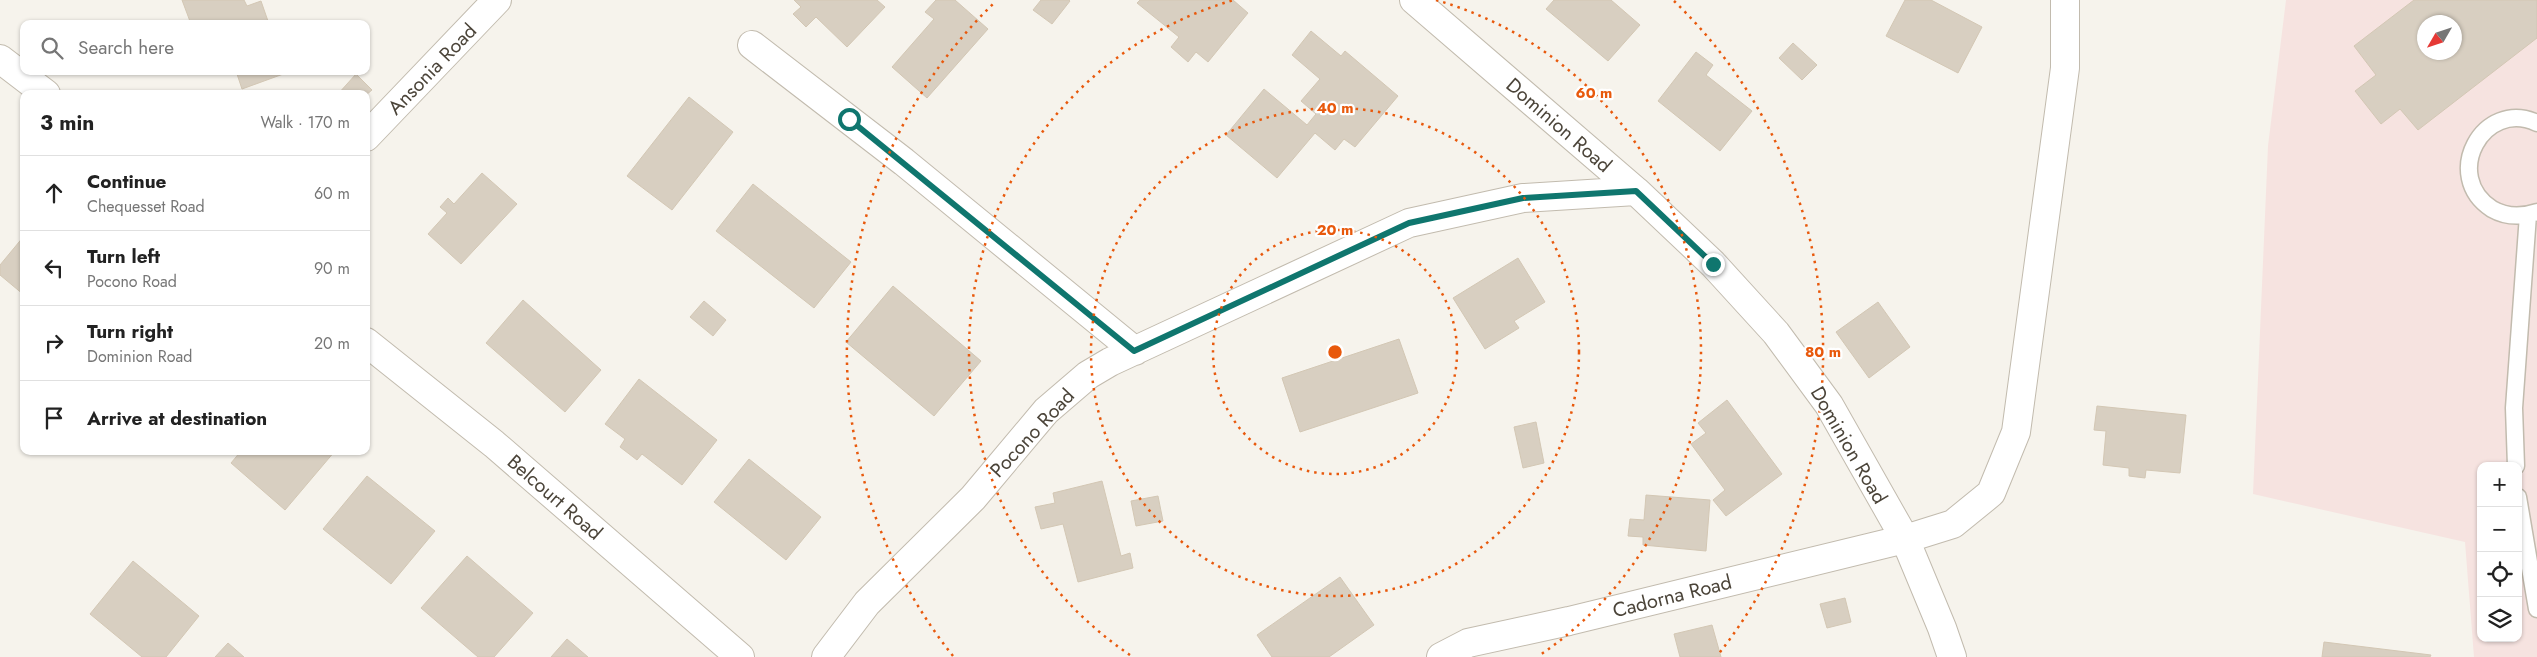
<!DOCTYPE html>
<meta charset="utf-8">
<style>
body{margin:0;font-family:Jost,sans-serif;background:#f6f6f6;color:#222}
.controls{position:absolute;right:15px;bottom:15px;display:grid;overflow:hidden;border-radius:10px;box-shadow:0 1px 4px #0004}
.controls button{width:45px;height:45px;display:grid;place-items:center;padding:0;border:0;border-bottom:1px solid #e0e0e0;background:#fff;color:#222;font:25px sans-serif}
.compass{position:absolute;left:2417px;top:15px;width:45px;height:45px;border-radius:50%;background:#fff;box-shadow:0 1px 4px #0004;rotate:231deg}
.stop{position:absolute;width:15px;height:15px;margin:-11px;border:4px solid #0f766e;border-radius:50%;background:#fff}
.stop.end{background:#0f766e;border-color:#fff;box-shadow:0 1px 5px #0008}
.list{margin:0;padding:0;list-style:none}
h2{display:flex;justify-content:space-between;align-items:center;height:65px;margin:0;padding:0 20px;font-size:21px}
h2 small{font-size:16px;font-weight:400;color:#767676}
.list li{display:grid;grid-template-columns:32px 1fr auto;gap:15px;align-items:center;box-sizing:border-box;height:75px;padding:0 20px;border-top:1px solid #e0e0e0}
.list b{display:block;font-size:19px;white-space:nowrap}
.list p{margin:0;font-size:16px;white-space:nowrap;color:#767676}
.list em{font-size:16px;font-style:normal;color:#767676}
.icon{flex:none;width:28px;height:28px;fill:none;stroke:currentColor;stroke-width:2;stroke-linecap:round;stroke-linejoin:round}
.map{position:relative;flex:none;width:2537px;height:657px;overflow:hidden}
.search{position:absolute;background:#fff;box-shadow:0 1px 4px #0004;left:20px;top:20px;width:350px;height:55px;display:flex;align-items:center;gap:12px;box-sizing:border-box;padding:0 18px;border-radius:10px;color:#767676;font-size:19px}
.panel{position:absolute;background:#fff;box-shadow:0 1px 4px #0004;left:20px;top:90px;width:350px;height:365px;border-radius:10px}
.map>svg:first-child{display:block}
.medical{fill:#f6e3e0;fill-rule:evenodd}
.building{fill:#d8cfc1;stroke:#d3c7b4;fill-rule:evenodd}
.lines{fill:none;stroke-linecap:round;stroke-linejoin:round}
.service-casing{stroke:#c2bbae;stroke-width:19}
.minor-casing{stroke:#c2bbae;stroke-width:30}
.service{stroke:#fff;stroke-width:16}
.minor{stroke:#fff;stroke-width:28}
.route{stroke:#0f766e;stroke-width:6}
.ring{fill:none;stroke:#e8590c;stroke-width:2.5;stroke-dasharray:2.5 5}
.labels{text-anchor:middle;stroke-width:4.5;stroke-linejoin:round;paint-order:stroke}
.street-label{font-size:20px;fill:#4b4439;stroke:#fff}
.centre{fill:#e8590c;stroke:#fff;stroke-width:2.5}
.ring-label{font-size:15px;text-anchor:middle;font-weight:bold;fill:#e8590c;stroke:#fff;stroke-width:4.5;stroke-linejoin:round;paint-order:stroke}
</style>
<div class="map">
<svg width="2537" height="657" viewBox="0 0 2537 657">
<rect width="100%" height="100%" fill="#f6f3ec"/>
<path class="medical" d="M2286,0H2537V657H2474L2465,542L2253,494L2268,146ZM2424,22H2454V52H2424ZM2481,466H2518V638H2481Z"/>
<path class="building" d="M182,0H244L247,6L261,1L269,24H191Z
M794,0H877L885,7L847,47L816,17L806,27L793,14L801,7Z
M936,0H955L988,29L927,98L892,67L934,19L925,12Z
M1041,0H1069L1070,1L1052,24L1033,10Z
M1140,0H1233L1248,13L1208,62L1196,52L1188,62L1171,47L1179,37L1137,3Z
M1554,0H1611L1640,25L1608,61L1546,9Z
M1905,0H1931L1982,27L1958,73L1886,36Z
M2414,0H2537V38L2418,130L2400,109L2381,124L2355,91L2376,75L2354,46ZM2424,22H2454V52H2424Z
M1311,31L1341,56L1345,51L1398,96L1355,147L1344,139L1335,150L1315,133L1277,178L1226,135L1264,89L1307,125L1316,114L1301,101L1320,79L1292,55Z
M1793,43L1817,65L1802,80L1779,58Z
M1696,52L1713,65L1706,75L1752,111L1720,151L1658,101Z
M236,71H285L286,73L242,89Z
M356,74L372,90L366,95L338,94Z
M689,97L733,132L672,210L627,176Z
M482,173L517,204L461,264L428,234L447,213L440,207L448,198L454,204Z
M753,184L851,262L814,308L716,231Z
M24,236V295L0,275V265Z
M1518,258L1545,302L1514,321L1519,328L1485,349L1453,298Z
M893,286L981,361L934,416L846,342Z
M523,300L601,370L565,412L486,343Z
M704,301L726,320L713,336L690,317Z
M1878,302L1910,347L1869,378L1836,332Z
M1399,339L1418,393L1300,432L1282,378Z
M639,379L717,440L682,485L642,454L637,460L620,447L625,439L605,424Z
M1727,400L1782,474L1726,516L1713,500L1725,490L1691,444L1706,433L1698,423Z
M2097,406L2186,415L2180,473L2146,470L2145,478L2129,476V468L2103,465L2106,431L2094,430Z
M1536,422L1544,463L1523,468L1514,427Z
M241,451H335L285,510L231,463Z
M749,459L821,517L786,560L714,502Z
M367,476L435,531L391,584L323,529Z
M1102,481L1121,556L1130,553L1133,568L1078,582L1063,524L1041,529L1035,507L1055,503L1053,493Z
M1646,495L1710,500L1706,551L1643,545V537L1628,536L1630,519L1644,520Z
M1158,496L1163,521L1136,526L1131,501Z
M467,556L533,613L494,657H478L421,608Z
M133,561L199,616L166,657H142L90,614Z
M1340,577L1374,625L1329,657H1272L1257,635Z
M1845,598L1851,622L1827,628L1820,604Z
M1712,625L1721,657H1680L1674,634Z
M567,639L588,657H551Z
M2324,642L2431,655L2430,657H2322Z
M228,643L244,657H215Z"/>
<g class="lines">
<defs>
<path id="service" d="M2537,123C2483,98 2441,176 2492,209C2506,217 2522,217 2537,212
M2516,466L2514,408L2528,215
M2518,497L2537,609"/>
<path id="minor" d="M1414,0L1636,191L1713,264L1776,333L1829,405L1905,539L1942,628L1952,657
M752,45L904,162L1135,351
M0,59L46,94
M366,137L497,0
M366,342L494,444L740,657
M826,657L867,603L973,498L1046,411L1088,375L1110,362L1409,223L1523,198L1636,191
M1441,657L1468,643L1569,621L1905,539L1953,524L1991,493L2016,432L2065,68V0"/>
</defs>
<use href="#service" class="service-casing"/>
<use href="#minor" class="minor-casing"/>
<use href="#service" class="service"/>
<use href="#minor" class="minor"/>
</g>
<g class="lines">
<path class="route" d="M849,119L1134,351L1409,223L1523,198L1636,191L1713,264"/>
</g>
<g class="ring">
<circle cx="1335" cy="352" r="122"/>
<circle cx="1335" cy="352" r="244"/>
<path d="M1130 655A366 366 0 0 1 1234 0M1436 0A366 366 0 0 1 1540 655"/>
<path d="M953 656A488 488 0 0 1 996 1M1674 1A488 488 0 0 1 1717 656"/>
</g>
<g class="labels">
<g class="street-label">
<text transform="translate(432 69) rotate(-46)" y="7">Ansonia Road</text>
<text transform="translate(1559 125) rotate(41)" y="7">Dominion Road</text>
<text transform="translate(1032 433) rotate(-47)" y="7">Pocono Road</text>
<text transform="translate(1849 445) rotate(60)" y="7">Dominion Road</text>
<text transform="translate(555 497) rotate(41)" y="7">Belcourt Road</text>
<text transform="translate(1672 596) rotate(-14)" y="7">Cadorna Road</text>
</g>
</g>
<circle cx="1335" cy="352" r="8" class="centre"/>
<g class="ring-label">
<text x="1594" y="98">60 m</text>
<text x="1335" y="113">40 m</text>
<text x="1335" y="235">20 m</text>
<text x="1823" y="357">80 m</text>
</g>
</svg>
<div class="controls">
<button>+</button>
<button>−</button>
<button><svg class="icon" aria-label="locate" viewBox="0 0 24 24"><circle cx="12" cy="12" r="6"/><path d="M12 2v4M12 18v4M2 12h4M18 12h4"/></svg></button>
<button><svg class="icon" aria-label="layers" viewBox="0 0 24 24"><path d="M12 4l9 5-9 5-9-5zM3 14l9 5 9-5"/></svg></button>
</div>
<svg class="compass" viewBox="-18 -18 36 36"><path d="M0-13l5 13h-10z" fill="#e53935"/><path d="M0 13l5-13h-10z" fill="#767676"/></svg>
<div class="stop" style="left:849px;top:119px"></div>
<div class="stop end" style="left:1713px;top:264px"></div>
<div class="search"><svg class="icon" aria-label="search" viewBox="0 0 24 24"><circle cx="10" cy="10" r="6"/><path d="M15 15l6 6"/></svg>Search here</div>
<section class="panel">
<h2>3 min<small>Walk · 170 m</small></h2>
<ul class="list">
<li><svg class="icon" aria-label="ahead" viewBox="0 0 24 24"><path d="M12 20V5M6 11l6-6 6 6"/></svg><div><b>Continue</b><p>Chequesset Road</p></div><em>60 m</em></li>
<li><svg class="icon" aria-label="left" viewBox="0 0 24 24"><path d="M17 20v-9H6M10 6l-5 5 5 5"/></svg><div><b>Turn left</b><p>Pocono Road</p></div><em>90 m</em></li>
<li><svg class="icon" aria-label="right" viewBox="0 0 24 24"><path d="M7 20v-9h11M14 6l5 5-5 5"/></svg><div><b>Turn right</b><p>Dominion Road</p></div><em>20 m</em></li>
<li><svg class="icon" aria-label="arrive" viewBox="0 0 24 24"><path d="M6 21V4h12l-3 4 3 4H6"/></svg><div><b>Arrive at destination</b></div></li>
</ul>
</section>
</div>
